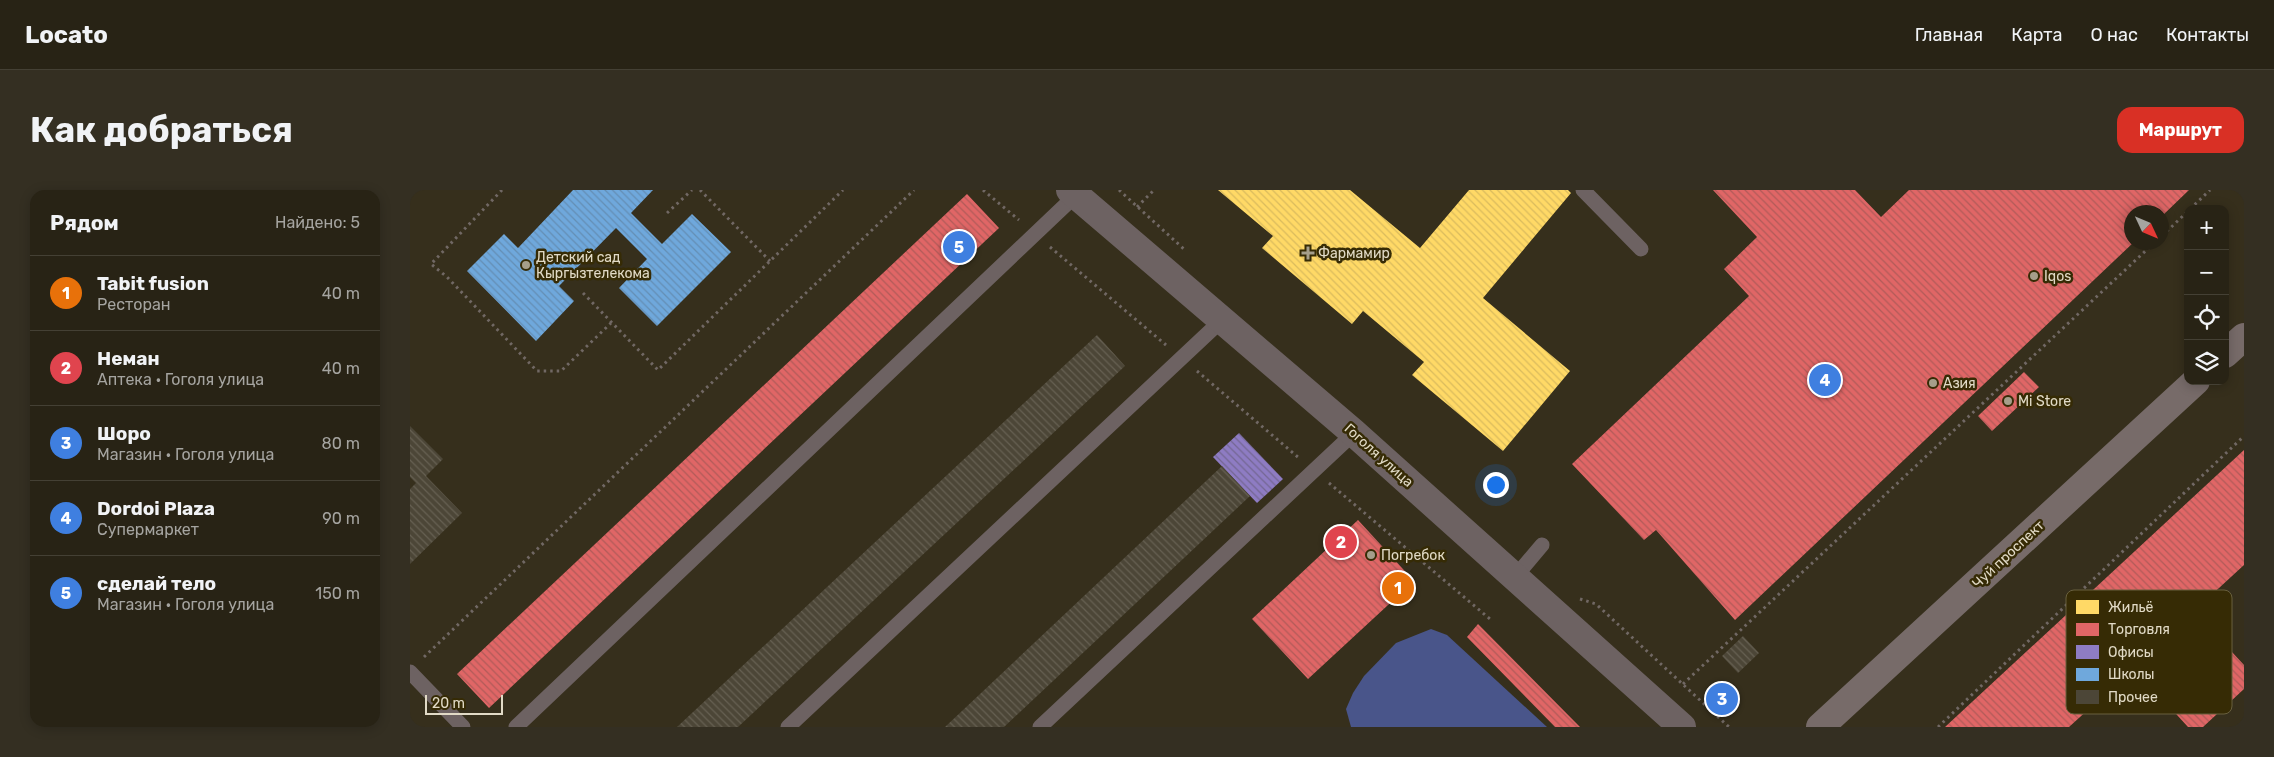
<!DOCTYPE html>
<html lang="ru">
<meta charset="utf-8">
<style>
body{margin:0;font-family:Rubik,sans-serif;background:#342f22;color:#f1f3f6}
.controls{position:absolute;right:15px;top:15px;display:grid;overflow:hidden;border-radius:10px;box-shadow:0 2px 12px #0003}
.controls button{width:45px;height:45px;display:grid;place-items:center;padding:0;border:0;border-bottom:1px solid #444034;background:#282315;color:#f1f3f6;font:25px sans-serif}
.compass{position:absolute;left:1714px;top:15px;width:45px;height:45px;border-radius:50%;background:#282315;box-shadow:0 2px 12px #0003;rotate:134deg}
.scale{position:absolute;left:15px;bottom:12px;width:78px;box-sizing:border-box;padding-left:5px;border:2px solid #e1dac6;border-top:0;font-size:14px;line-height:18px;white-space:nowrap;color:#e1dac6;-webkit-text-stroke:4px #362b05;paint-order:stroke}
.you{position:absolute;left:1085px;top:294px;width:18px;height:18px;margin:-12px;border:4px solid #fff;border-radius:50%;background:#1a73e8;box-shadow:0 0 0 8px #1a73e833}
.badge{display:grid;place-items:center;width:32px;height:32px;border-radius:50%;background:#d93025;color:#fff;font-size:16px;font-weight:700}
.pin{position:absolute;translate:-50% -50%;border:2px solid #fff;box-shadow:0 1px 5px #0006}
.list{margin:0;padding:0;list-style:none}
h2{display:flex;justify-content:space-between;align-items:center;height:65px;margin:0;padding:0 20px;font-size:21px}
h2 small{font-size:16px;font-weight:400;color:#a5a4a0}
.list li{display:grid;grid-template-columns:32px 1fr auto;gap:15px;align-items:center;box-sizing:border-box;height:75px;padding:0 20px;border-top:1px solid #444034}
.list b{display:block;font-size:19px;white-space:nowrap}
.list p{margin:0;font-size:16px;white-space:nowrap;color:#a5a4a0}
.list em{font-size:16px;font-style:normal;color:#a5a4a0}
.icon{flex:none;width:28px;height:28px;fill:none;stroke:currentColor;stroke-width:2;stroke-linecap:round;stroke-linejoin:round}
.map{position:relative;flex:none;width:1834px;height:537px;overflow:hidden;border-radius:15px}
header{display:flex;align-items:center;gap:30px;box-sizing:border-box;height:70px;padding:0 25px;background:#282315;border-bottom:1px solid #444034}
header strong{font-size:24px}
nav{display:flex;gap:28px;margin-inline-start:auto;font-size:18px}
.intro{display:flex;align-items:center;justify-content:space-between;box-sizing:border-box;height:120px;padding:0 30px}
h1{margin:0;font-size:35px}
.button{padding:12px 22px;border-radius:15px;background:#d93025;color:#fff;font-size:18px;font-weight:700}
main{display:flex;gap:30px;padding:0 30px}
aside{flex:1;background:#282315;border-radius:15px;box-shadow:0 2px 12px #0003}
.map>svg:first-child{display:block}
.garden{fill:#49558a}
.homes{fill:url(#homes-back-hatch)}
.shops{fill:url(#shops-back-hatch)}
.offices{fill:url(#offices-back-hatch)}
.schools{fill:url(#schools-back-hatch)}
.building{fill:url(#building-back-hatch)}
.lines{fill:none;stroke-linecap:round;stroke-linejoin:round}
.path{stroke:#716864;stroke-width:3;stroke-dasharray:2.5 4;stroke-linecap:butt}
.lane{stroke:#6d6262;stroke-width:15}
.street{stroke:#6d6262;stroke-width:28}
.primary{stroke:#776b69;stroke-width:28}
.poi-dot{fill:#a59e8a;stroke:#362b05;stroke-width:2}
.labels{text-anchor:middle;stroke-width:5;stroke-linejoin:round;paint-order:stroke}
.poi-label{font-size:14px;fill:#e1dac6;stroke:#362b05;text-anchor:start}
.street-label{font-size:14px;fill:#e1dac6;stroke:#362b05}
.key{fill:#362b05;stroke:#69603f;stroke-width:1}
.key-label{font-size:14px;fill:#e1dac6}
</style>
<header>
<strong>Locato</strong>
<nav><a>Главная</a><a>Карта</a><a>О нас</a><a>Контакты</a></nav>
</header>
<div class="intro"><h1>Как добраться</h1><a class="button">Маршрут</a></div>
<main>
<aside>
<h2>Рядом<small>Найдено: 5</small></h2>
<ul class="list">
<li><span class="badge" style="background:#e8710a">1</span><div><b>Tabit fusion</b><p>Ресторан</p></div><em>40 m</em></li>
<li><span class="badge" style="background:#e0444e">2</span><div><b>Неман</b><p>Аптека · Гоголя улица</p></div><em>40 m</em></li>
<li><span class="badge" style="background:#3f7fe0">3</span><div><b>Шоро</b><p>Магазин · Гоголя улица</p></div><em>80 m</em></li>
<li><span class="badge" style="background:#3f7fe0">4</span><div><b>Dordoi Plaza</b><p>Супермаркет</p></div><em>90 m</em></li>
<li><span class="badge" style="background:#3f7fe0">5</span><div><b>сделай тело</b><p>Магазин · Гоголя улица</p></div><em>150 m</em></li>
</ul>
</aside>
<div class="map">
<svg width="1834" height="537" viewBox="0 0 1834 537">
<defs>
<pattern id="homes-back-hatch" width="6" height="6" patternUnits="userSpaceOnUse" patternTransform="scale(1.25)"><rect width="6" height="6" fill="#ffd966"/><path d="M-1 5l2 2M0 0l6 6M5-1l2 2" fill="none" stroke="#dabb5d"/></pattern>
<pattern id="shops-back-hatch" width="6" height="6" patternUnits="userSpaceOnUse" patternTransform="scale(1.25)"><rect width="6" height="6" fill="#e06666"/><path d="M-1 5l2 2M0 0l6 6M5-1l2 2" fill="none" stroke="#b15b59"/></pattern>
<pattern id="offices-back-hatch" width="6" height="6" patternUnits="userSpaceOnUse" patternTransform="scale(1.25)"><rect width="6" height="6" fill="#8e7cc3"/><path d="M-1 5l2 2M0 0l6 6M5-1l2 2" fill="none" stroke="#746793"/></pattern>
<pattern id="schools-back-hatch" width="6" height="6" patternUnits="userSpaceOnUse" patternTransform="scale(1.25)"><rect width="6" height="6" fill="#6fa8dc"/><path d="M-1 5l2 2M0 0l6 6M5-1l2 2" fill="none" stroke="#648eb4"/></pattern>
<pattern id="building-back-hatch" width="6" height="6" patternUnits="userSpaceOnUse" patternTransform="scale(1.25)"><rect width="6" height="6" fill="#4c4637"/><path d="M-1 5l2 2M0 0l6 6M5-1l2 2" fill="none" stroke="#666052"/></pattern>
</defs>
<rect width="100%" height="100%" fill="#362f1c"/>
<path class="garden" d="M1021,439L1037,445L1137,537H941L936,519L943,503L954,486L986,453Z"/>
<path class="homes" d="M808,0H940L1010,58L1059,0H1158L1161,3L1073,108L1160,181L1093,261L1002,185L1014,172L953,121L942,134L852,58L863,46Z"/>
<path class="shops" d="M1303,0H1445L1471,27L1499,0H1779L1752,26V22H1722V52H1724L1325,430L1246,340L1234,350L1162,274L1339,106L1314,79L1347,47Z
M557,4L589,38L79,518L47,484Z
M1614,182L1629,197L1582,241L1568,226Z
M1834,260V375L1784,421L1834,475V499L1793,537H1778L1724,478L1659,537H1535Z
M948,330L1004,391L898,489L842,429Z
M1068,434L1170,537H1145L1057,447Z"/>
<path class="offices" d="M829,243L873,289L847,313L803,267Z"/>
<path class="schools" d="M163,0H243L221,23L252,54L282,24L321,62L247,136L209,98L237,69L206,38L149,96L164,111L126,151L57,81L94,44L108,58Z"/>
<path class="building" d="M687,145L715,176L328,537H267Z
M0,236L33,269L16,286L52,323L0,374V299L6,293L0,287Z
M812,276L840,306L594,537H535Z
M1333,446L1349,463L1328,483L1312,466Z"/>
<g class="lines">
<path class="path" d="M92,0L21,74L37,87L127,181H151L201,133
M290,0L360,71
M573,0L609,30
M709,0L775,60
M727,17L744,0
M1780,19L1800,0
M257,23L282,0
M1752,46L1778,21
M640,57L756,155
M173,103L248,180L433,0
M787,181L889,268
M919,293L1080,429
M1170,409L1186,414L1319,537
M14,467L504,0
M1273,494L1745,52
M1528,537L1834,246"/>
<path class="lane" d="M1173,0L1231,59
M1105,387L1132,355
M0,482L53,537
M106,537L666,5
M378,537L812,130
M630,537L944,243"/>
<path class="street" d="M660,0L944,243L1272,537"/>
<path class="primary" d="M1815,164L1834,147
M1410,537L1786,191"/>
</g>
<g class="poi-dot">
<path d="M895.5 55.5h5v5h5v5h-5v5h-5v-5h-5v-5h5z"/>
<circle cx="116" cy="75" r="5"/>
<circle cx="1624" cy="86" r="5"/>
<circle cx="1523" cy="193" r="5"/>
<circle cx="1598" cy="211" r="5"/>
<circle cx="961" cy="365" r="5"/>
</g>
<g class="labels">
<g class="poi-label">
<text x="908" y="68">Фармамир</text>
<text x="126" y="72">Детский сад<tspan x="126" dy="16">Кыргызтелекома</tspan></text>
<text x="1634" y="91">Iqos</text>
<text x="1533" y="198">Азия</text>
<text x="1608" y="216">Mi Store</text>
<text x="971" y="370">Погребок</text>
</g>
<g class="street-label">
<text transform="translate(969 265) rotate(42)" y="5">Гоголя улица</text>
<text transform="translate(1598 364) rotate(-43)" y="5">Чуй проспект</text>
</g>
</g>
<rect x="1656" y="400" width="166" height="124" rx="8" class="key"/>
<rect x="1666" y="410" width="23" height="14" fill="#ffd966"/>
<rect x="1666" y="433" width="23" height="13" fill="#e06666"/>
<rect x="1666" y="455" width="23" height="14" fill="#8e7cc3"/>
<rect x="1666" y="478" width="23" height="13" fill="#6fa8dc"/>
<rect x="1666" y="500" width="23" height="14" fill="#4c4637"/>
<g class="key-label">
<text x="1698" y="422">Жильё</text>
<text x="1698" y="444">Торговля</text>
<text x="1698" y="467">Офисы</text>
<text x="1698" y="489">Школы</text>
<text x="1698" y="512">Прочее</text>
</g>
</svg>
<div class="controls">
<button>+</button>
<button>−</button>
<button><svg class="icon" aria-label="locate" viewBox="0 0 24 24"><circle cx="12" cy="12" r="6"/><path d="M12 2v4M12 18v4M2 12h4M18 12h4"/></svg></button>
<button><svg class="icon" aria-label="layers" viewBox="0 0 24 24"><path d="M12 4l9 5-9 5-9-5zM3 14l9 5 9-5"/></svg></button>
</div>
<svg class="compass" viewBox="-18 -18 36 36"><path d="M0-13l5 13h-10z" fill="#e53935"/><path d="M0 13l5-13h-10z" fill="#a5a4a0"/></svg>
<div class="scale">20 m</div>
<div class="you"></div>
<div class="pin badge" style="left:988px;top:398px;background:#e8710a">1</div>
<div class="pin badge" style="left:931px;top:352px;background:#e0444e">2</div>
<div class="pin badge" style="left:1312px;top:509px;background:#3f7fe0">3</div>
<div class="pin badge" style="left:1415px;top:190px;background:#3f7fe0">4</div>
<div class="pin badge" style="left:549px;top:57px;background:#3f7fe0">5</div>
</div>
</main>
